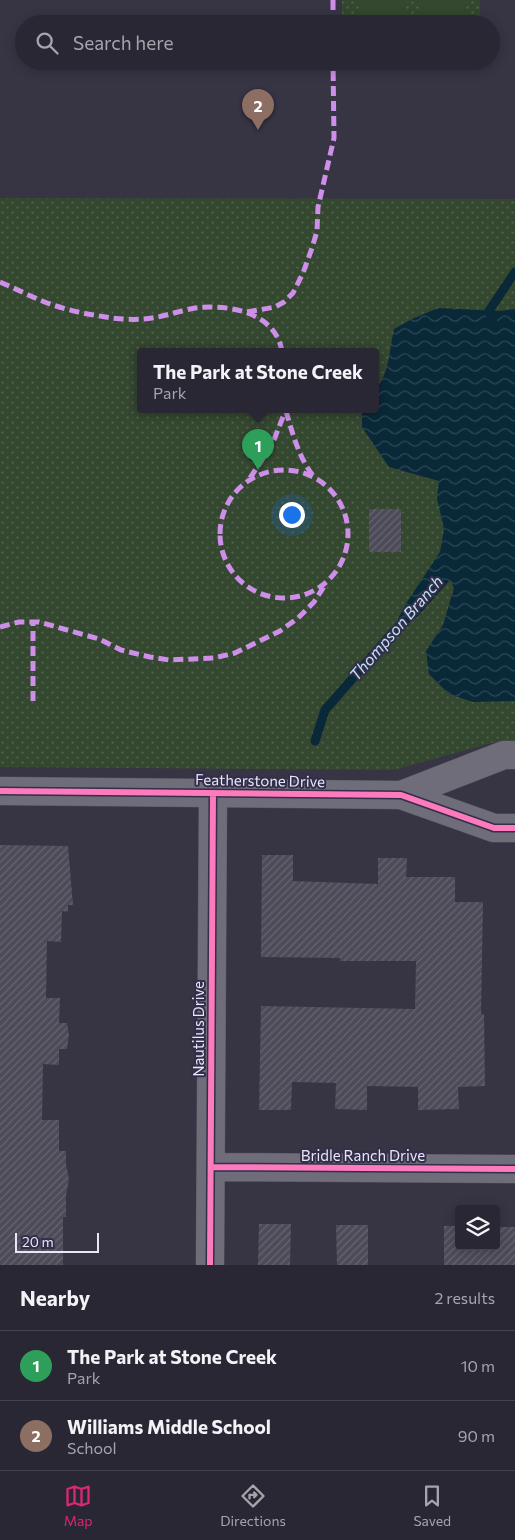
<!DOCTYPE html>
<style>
body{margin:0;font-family:Commissioner,sans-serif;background:#312f3b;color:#f1f3f6}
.controls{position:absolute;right:15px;bottom:15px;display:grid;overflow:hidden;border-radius:5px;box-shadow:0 2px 12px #0003}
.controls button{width:45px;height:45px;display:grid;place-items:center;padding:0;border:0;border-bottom:1px solid #45444e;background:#292733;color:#f1f3f6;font:25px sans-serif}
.scale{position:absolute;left:15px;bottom:12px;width:84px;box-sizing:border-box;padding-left:5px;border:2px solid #e8e6f8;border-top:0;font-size:14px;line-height:18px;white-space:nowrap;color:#e8e6f8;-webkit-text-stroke:4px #332e4a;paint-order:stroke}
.you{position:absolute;left:291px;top:514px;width:18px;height:18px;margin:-12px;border:4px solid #fff;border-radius:50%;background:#1a73e8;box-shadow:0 0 0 8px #1a73e833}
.badge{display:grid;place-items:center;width:32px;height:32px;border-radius:50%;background:#db2777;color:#fff;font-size:16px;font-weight:700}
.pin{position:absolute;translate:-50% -41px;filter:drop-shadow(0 1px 2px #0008)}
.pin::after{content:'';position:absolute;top:26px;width:18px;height:15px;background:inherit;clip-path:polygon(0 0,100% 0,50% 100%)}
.popup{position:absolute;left:137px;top:348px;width:242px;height:65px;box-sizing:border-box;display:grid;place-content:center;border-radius:5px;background:#292733;filter:drop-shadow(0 1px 4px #0005);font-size:16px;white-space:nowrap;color:#a5a5ac}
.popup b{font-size:19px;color:#f1f3f6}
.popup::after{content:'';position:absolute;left:50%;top:100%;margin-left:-10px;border:10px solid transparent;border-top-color:#292733}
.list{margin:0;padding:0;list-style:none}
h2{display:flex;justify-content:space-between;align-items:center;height:65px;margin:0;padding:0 20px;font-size:21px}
h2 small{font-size:16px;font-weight:400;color:#a5a5ac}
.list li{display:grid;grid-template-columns:32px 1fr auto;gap:15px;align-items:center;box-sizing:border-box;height:70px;padding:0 20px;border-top:1px solid #45444e}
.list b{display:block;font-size:19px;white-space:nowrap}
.list p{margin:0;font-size:16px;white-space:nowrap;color:#a5a5ac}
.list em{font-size:16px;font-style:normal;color:#a5a5ac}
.icon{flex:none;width:28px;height:28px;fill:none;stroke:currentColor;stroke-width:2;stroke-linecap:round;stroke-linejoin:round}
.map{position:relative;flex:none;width:515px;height:1265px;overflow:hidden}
.search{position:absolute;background:#292733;box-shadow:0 2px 12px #0003;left:15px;right:15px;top:15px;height:55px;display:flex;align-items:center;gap:12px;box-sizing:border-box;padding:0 18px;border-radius:28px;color:#a5a5ac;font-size:19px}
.sheet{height:205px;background:#292733}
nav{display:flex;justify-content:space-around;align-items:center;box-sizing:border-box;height:70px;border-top:1px solid #45444e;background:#292733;font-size:14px;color:#a5a5ac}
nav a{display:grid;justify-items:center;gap:2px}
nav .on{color:#db2777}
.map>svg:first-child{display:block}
.green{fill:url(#green-dots);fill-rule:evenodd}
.pitch{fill:#34472f}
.water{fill:url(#water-waves)}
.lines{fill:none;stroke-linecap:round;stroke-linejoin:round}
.stream{stroke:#092938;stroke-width:9}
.building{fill:url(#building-hatch)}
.minor-casing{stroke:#54525f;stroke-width:29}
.minor{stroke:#6f6d7a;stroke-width:28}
.quiet{stroke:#ce8fe9;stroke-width:5;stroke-dasharray:10 5;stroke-linecap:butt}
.cycleway-casing{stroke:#332e4a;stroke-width:9}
.cycleway{stroke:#fd7abc;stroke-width:6}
.labels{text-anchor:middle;stroke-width:4;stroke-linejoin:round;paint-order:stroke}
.street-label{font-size:15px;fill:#e8e6f8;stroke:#332e4a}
.water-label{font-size:16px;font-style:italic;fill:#c0e3f6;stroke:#332e4a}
</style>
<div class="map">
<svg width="515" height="1265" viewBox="0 0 515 1265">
<defs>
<pattern id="green-dots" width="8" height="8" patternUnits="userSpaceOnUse" patternTransform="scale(1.25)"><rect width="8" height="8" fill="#34472f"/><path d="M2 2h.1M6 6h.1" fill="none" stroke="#51624e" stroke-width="1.8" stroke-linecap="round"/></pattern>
<pattern id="water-waves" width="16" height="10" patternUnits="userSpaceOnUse" patternTransform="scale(1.25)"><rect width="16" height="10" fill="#092938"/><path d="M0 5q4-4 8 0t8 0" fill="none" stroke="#2d4856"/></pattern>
<pattern id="building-hatch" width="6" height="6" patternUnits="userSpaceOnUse" patternTransform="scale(1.25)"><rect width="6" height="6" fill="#4d4b58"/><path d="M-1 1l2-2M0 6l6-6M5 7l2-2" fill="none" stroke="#676571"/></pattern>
</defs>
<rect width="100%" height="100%" fill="#373444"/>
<path class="green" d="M342,0H480V24H342Z
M0,198L515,199V742H495L394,770L0,767ZM140,351H376V409H140Z"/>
<path class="pitch" d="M360,0H405V22L360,23Z
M420,0H466V21H420Z"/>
<path class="water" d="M438,308L499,311L515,309V701L473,702L449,694L429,674L426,651L443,625L454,588L450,580L417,617L387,639L407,602L440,552L444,529L437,498L439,481L389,467L362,427V409H376V389C390,372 389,350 394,329L412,319Z"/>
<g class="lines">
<path class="stream" d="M493,322L489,311L515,272
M315,741L325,710L394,631"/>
</g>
<path class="building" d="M369,509H401V552H369Z
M0,845L68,846L73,905H68V912L62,911L61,942L47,941L46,998H60L59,1023H67L69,1035L67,1049H59V1065L43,1064L42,1120H59V1151H66V1164L69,1179L66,1195V1217H63V1265H0Z
M262,855H293V881L378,884V858H407L406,877H455V902H483L481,1014H484L485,1086L458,1087L459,1109L418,1110V1087L367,1086V1110L335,1109L336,1083L292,1082L291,1110H259L261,1006L415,1009L416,961H340V958L261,957Z
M259,1224H291L290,1265H258Z
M336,1225H368V1265H337Z
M444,1226H459V1246H496V1227H515V1265H444Z"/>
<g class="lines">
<defs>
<path id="minor" d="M0,791L401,795L494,828H515
M401,795L504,755H515
M211,1167L515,1169
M210,1265L213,793"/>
</defs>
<use href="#minor" class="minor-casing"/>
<use href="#minor" class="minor"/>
<path class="quiet" d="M333,0V24
M0,282C19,290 37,300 56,306C74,312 93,315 112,318C122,319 133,320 143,319C161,318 178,311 195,308C229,304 275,312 282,351
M247,312L275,307L284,302L293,293L303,273L312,248L317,231L318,207L334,138L333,61
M286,411C293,435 299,458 314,477
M220 534a64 64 0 1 1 128 0a64 64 0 1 1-128 0Z
M250,478L272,445L286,409
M0,627L19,622H39L99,639L121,650L150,657L169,660L214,658L235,653L280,631L298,618L314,602L325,585
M33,701V622"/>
<defs>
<path id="cycleway" d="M0,791L401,795L494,828H515
M211,1167L515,1169
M210,1265L213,793"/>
</defs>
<use href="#cycleway" class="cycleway-casing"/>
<use href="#cycleway" class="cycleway"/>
</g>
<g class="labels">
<g class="street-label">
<text transform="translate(260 781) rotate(1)" y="5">Featherstone Drive</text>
<text transform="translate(199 1029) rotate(-90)" y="5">Nautilus Drive</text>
<text x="363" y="1161">Bridle Ranch Drive</text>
</g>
<g class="water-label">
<text transform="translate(396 628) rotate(-49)" y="6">Thompson Branch</text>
</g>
</g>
</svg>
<div class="controls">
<button><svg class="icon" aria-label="layers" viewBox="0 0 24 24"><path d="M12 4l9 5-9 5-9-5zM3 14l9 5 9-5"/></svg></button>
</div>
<div class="scale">20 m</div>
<div class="you"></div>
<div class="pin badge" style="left:258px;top:470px;background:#2e9e5b">1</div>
<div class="popup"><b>The Park at Stone Creek</b>Park</div>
<div class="pin badge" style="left:258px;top:130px;background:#8d6e63">2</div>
<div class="search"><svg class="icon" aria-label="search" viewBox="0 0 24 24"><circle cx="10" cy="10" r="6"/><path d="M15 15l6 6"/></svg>Search here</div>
</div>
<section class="sheet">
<h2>Nearby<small>2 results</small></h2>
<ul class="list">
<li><span class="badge" style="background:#2e9e5b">1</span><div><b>The Park at Stone Creek</b><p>Park</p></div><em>10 m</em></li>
<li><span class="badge" style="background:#8d6e63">2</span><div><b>Williams Middle School</b><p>School</p></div><em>90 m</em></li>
</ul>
</section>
<nav>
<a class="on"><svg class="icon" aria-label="map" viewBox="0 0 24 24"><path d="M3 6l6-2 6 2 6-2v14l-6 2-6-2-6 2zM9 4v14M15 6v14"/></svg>Map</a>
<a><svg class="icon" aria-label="directions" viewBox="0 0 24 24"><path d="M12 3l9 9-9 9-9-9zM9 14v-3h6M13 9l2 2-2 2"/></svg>Directions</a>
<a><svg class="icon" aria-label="saved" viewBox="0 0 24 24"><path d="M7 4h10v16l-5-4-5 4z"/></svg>Saved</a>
</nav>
